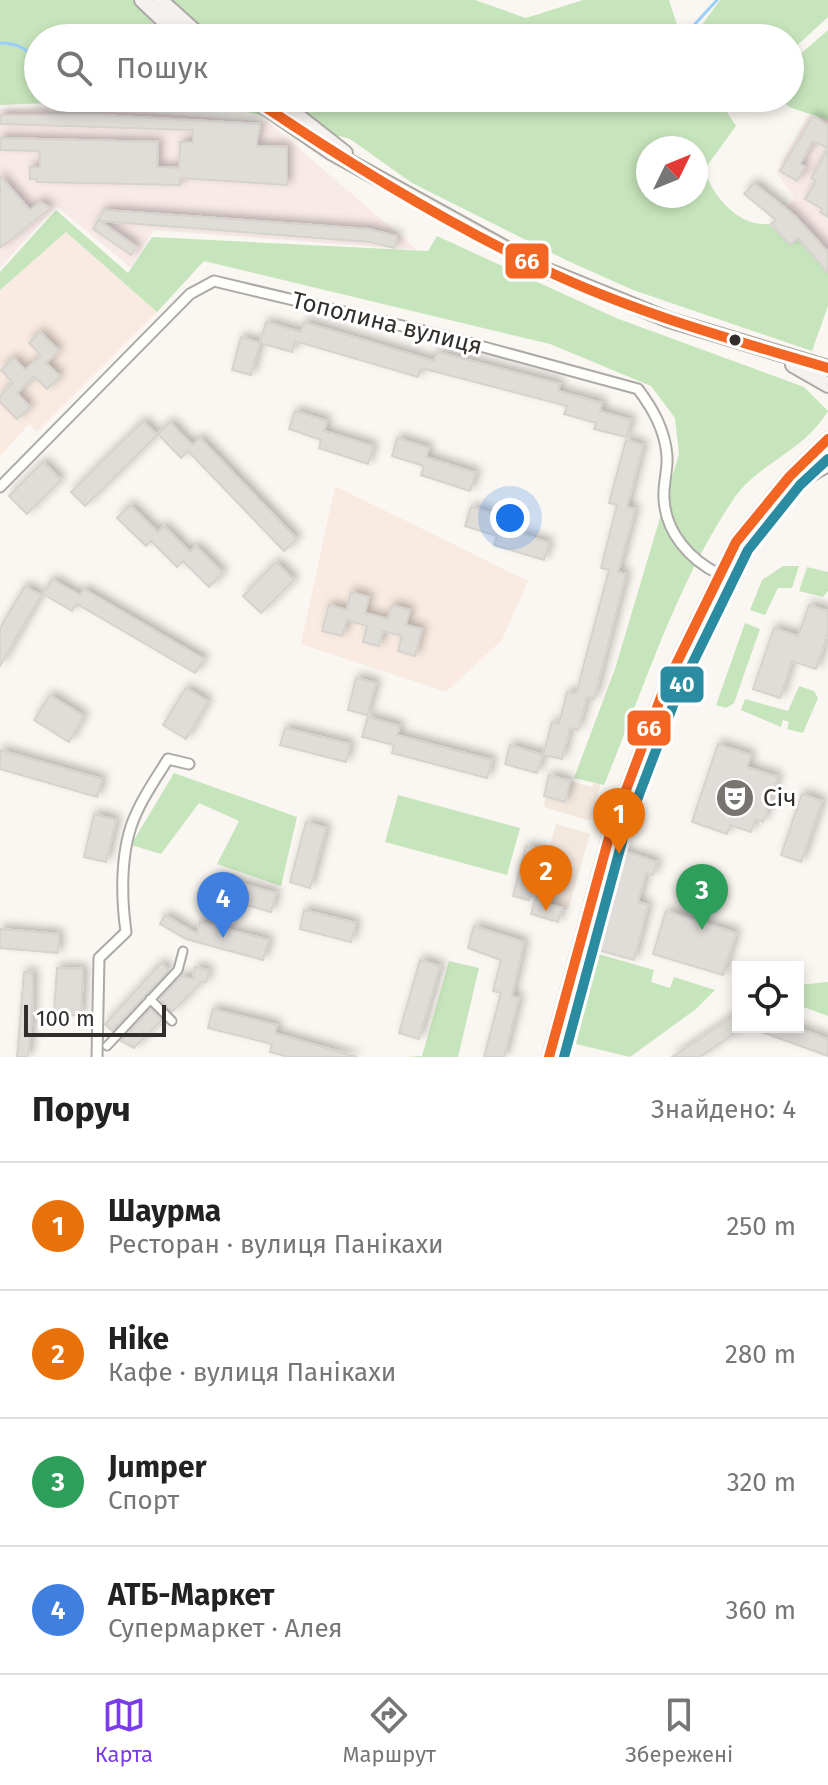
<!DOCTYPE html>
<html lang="uk">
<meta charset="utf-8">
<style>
body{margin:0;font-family:"Fira Sans",sans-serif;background:#f2f2f2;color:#222}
.controls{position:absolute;right:24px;bottom:24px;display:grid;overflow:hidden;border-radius:0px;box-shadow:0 4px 12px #0003}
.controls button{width:72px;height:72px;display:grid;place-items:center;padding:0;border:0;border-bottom:2px solid #e0e0e0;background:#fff;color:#222;font:40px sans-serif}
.compass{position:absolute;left:636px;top:136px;width:72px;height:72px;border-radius:50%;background:#fff;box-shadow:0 4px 12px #0003;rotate:47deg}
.scale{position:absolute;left:24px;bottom:20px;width:142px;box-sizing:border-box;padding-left:8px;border:4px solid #322e2b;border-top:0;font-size:22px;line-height:28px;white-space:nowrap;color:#322e2b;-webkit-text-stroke:6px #fff;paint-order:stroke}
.you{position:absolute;left:510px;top:518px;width:28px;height:28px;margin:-20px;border:6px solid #fff;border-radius:50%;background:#1a73e8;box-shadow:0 0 0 12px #1a73e833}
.badge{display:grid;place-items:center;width:52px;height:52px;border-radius:50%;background:#7c3aed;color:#fff;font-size:26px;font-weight:700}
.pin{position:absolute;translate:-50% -66px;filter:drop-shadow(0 2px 4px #0008)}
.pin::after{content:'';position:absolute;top:42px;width:28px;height:24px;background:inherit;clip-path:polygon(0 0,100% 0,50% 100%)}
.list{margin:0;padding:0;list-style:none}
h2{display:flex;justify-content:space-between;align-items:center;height:104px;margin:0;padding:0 32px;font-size:34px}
h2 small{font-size:26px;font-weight:400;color:#767676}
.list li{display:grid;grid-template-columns:52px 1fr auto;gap:24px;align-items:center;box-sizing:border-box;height:128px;padding:0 32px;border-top:2px solid #e0e0e0}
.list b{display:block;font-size:30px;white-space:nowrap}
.list p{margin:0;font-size:26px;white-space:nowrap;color:#767676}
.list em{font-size:26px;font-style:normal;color:#767676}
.icon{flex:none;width:44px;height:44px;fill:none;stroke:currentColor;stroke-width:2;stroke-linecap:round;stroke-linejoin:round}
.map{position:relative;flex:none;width:828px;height:1057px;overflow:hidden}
.search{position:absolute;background:#fff;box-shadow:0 4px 12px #0003;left:24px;right:24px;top:24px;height:88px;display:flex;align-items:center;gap:20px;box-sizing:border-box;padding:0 28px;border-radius:44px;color:#767676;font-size:30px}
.sheet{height:616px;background:#fff}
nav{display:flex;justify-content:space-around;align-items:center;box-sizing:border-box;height:112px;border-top:2px solid #e0e0e0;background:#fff;font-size:22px;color:#767676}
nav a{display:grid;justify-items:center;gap:4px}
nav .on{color:#7c3aed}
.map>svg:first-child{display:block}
.built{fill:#f2e8de}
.industrial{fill:#f8eae8}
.education{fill:#f9ebe1}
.green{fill:#c7e5bc;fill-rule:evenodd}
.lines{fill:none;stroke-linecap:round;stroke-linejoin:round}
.stream{stroke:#9bcefa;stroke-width:3}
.building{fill:#e0ddd9;stroke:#d6d3cf;stroke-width:2;filter:url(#shadow)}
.pedestrian-casing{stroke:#acaaa6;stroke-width:11}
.minor-casing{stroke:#acaaa6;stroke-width:13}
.tertiary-casing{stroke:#acaaa6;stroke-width:16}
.secondary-casing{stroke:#acaaa6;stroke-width:18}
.pedestrian{stroke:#fefefd;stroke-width:7}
.minor{stroke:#fefefd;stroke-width:9}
.tertiary{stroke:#fefefd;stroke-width:12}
.secondary{stroke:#f4f1ee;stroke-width:14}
.bus-1-casing{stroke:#fff;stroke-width:16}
.bus-2-casing{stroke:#fff;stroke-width:16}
.bus-1{stroke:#f26522;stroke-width:10}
.bus-2{stroke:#2b8ba1;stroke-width:10}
.bus-dot{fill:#322e2b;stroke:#fff;stroke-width:3}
.labels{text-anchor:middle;stroke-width:6;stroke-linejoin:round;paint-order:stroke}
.street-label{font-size:24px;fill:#322e2b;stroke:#fff}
.poi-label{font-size:24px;fill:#322e2b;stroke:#fff;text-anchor:start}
.line-badge{stroke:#fff;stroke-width:3}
.badge-label{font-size:22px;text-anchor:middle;font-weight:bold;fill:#fff}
</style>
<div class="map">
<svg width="828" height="1057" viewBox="0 0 828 1057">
<defs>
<filter id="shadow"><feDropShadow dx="4" dy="-4" stdDeviation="4" flood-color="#0004"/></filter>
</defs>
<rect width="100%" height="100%" fill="#faf6f1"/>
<path class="built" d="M549,775L592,787L596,777L602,779L590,821L544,807Z
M556,824L590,834L568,910L535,900Z"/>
<path class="industrial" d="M71,106L268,122L417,250L154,230L131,268L56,206L0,268V109Z
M809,115L828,120V273L797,240L790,245L769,224L795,199L776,172Z"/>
<path class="education" d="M66,232L157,312L37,432L29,424L0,456V290Z
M335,486L528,581L502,640L446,692L301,644Z"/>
<path class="green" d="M0,0H475L526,18L583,0H669L677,25L665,38H38V98H718L736,126L704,170C713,196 738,227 769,224L790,245L797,239L828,273V306L812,351L633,290L568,261L412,183L350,139L244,111L70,102L0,105ZM648,148H696V196H648Z
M720,0H828V17L790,52V38H699L696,33Z
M828,30V120L789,107L780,98H790V63Z
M56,210L128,273L152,237L428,251L437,236L616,318L804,387L828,411C803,452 758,464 735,497C676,583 644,689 604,785L574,778L615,669L679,454L675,418L651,386L550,344L204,261L157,312L66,232L0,290V272Z
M783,566H799L792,588H778L765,615L750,610L762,580Z
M807,567L828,572V591L823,597L799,591Z
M745,623L760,629L734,703L726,708L716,705Z
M799,686L814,691L818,698L803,733L787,729L789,722L783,720L781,727L741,710L745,699L788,711Z
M174,773L297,817L281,886L217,864L239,821L199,803L161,854L131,845Z
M398,795L520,828L507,875L385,842Z
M591,952L654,970L651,982L670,988L674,977L715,990L696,1009L630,1057L568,1042Z
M449,961L479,968L458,1057H404L422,1056Z
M828,982V1016L798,1005V985Z"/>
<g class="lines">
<path class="stream" d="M695,24L717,0
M0,43C17,43 30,49 38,64
M427,98C467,104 597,119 629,98"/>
</g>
<path class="building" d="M0,115H99L260,124L256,146L287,147V185L180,178V185L37,182V179H30V167H40V151L0,150V138L158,142L157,167L179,168L180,142H193V130L0,124Z
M813,116L828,125V148L813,141L800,164L805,167L797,181L780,171Z
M828,149V217L820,212L822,209L805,199L816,181L811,178Z
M0,176L30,210L40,202L51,208L0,248Z
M754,183L795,216L828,252V273L798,238L790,245L771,224L776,220L744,194Z
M104,210L368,229L397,236L395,248L370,242L100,221L137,247L131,255L93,229Z
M266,322L301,332L304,322L434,361L437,352L560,384L558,391L602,403L600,411L631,420L626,437L594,429L596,423L564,414L567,406L421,368L418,377L295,341L292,352L260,343Z
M40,332L59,351L46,363L60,376L47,389L34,376L17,393L30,407L17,419L0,402V396L13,383L1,370L14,358L25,370L41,355L29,343Z
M241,337L260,343L251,375L232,370Z
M295,411L327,421L324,431L373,446L368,464L319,448L321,440L289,429Z
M143,421L157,435L85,506L71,492Z
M170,422L192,445L200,438L297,539L284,551L188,451L181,458L158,434Z
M397,438L429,448L426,457L476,473L470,491L421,475L424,466L392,456Z
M626,440L643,445L627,507L635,509L618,572L626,574L594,699L587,697L578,730L570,728L562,759L543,755L552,722L559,724L567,692L576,694L609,570L601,568L617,505L609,503Z
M43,462L61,480L27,514L9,496Z
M130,505L158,532L164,526L190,552L196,546L223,573L209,587L183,561L177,567L151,541L146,546L117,518Z
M471,507L503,517L500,527L549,543L544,560L494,545L497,536L465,526Z
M276,562L294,580L261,613L243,596Z
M52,579L80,595L84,589L204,659L195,673L77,604L72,611L43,594Z
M25,586L41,595L0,666V628Z
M351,592L369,597L365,613L388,619L392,605L410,610L406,625L422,629L415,656L398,651L402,636L383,631L379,646L363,642L367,626L347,620L342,636L322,631L329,605L347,610Z
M809,605L828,611V633L816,669L792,661L780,698L753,689L774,628L798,636Z
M356,678L376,683L367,715L348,710Z
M186,688L208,701L186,739L163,725Z
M50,695L84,716L69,742L34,720Z
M368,717L400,726L397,735L492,760L487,778L392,753L394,745L362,737Z
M285,728L350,744L346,762L280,745Z
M718,744L751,755L747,767L778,777L763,822L755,819L751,832L730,825L727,834L692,822Z
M510,745L543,755L537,773L505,764Z
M0,750L102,779L97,797L0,769Z
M549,775L570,781L565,802L544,796Z
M802,794L822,801L801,862L781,855Z
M94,814L116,820L106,862L84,857Z
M306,822L326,828L310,888L290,882Z
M526,846L542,850L529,900L513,896Z
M618,849L657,862L653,875L646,873L638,902L648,905L634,960L598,950L622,860L616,858Z
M216,877L276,893L271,912L211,895Z
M535,900L562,908L558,922L531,914Z
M304,910L356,923L351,942L300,929Z
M666,911L736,933L723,975L653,954Z
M165,915L197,934L200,922L269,940L263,960L186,939L160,924Z
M474,926L524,942L512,996L519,998L504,1057H484L501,993L493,991L501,960L468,948Z
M0,929L59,934L58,953L0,948Z
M420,960L440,966L419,1039L399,1033Z
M161,963L169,970L112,1031L105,1024Z
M195,967L209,970L206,982L202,981L172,1012L160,999L181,976L193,979Z
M57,968L83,969L81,1016L54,1014Z
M24,972L33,973L32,1017L28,1057H17Z
M151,1009L162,1020L134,1048L121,1041Z
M213,1009L277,1025L275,1033L357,1057H288L270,1052L272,1044L208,1028Z
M738,1013V1031L700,1057H672Z
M748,1027H795L828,1039V1056Z"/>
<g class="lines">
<defs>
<path id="pedestrian" d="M150,999L172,1021
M107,1046L178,970L183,951"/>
<path id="minor" d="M0,487L190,294L214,281L436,334L638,389C653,409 665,430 667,456C668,470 663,484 664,498C665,532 690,560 719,574
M97,1057L99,958L126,932C121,896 120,848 136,814C144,795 157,777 168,759L189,764"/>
<path id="tertiary" d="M780,493L828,465
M549,1057L611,830L664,689L736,542L790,476L828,439"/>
<path id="secondary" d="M142,0L182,38
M160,0L202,38
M252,98L331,152L541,268L669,320L828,368
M275,98L345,153
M793,365L828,385"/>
</defs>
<use href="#pedestrian" class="pedestrian-casing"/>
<use href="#minor" class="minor-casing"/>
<use href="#tertiary" class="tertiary-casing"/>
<use href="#secondary" class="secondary-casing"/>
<use href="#pedestrian" class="pedestrian"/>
<use href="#minor" class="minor"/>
<use href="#tertiary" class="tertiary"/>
<use href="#secondary" class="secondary"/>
<defs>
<path id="bus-1" d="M252,98C343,160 441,220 541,268C632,312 731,339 828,368
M549,1057L611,830L664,689L736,542L790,476L828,439"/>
<path id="bus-2" d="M564,1057L624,834L677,695L748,550L800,485L828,459"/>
</defs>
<use href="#bus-1" class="bus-1-casing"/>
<use href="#bus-2" class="bus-2-casing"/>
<use href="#bus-1" class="bus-1"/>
<use href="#bus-2" class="bus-2"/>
</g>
<defs>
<symbol id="theatre-disc" viewBox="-11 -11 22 22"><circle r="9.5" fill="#787470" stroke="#fff"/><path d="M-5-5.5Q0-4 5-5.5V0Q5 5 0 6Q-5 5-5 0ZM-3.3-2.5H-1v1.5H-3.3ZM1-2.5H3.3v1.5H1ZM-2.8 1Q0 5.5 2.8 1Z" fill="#fff"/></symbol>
</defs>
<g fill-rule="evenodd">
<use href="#theatre-disc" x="713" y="776" width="44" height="44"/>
</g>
<circle class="bus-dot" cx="735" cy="340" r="7"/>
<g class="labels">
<g class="street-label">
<text transform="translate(387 323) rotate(14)" y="8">Тополина вулиця</text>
</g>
<g class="poi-label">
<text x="763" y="806">Січ</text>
</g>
</g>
<g class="line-badge">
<rect x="504" y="242" width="46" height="38" rx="8" fill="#f26522"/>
<rect x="659" y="665" width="46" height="39" rx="8" fill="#2b8ba1"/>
<rect x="626" y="709" width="46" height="38" rx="8" fill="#f26522"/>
</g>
<g class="badge-label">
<text x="527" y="269">66</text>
<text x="682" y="692">40</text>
<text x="649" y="736">66</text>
</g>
</svg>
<div class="controls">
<button><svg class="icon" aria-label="locate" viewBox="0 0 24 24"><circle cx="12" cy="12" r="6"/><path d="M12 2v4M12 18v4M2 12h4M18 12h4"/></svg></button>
</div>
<svg class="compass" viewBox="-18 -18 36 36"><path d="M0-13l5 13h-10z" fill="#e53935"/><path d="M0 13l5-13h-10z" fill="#767676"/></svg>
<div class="scale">100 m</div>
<div class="you"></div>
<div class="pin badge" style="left:619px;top:854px;background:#e8710a">1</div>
<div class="pin badge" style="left:546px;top:911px;background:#e8710a">2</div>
<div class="pin badge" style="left:702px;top:930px;background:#2e9e5b">3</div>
<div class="pin badge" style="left:223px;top:938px;background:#3f7fe0">4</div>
<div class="search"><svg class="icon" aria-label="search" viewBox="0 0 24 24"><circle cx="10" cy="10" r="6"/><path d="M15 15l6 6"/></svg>Пошук</div>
</div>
<section class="sheet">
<h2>Поруч<small>Знайдено: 4</small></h2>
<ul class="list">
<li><span class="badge" style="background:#e8710a">1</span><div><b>Шаурма</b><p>Ресторан · вулиця Панікахи</p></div><em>250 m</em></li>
<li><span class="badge" style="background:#e8710a">2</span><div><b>Hike</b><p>Кафе · вулиця Панікахи</p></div><em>280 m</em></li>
<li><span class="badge" style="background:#2e9e5b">3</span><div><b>Jumper</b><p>Спорт</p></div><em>320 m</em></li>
<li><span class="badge" style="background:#3f7fe0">4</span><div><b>АТБ-Маркет</b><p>Супермаркет · Алея</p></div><em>360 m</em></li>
</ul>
</section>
<nav>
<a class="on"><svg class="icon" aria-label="map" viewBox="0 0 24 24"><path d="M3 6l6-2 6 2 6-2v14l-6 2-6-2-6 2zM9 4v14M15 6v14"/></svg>Карта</a>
<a><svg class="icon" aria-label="directions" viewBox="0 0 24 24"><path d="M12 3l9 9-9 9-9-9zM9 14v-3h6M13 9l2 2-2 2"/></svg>Маршрут</a>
<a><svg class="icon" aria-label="saved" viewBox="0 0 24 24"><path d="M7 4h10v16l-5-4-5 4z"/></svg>Збережені</a>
</nav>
